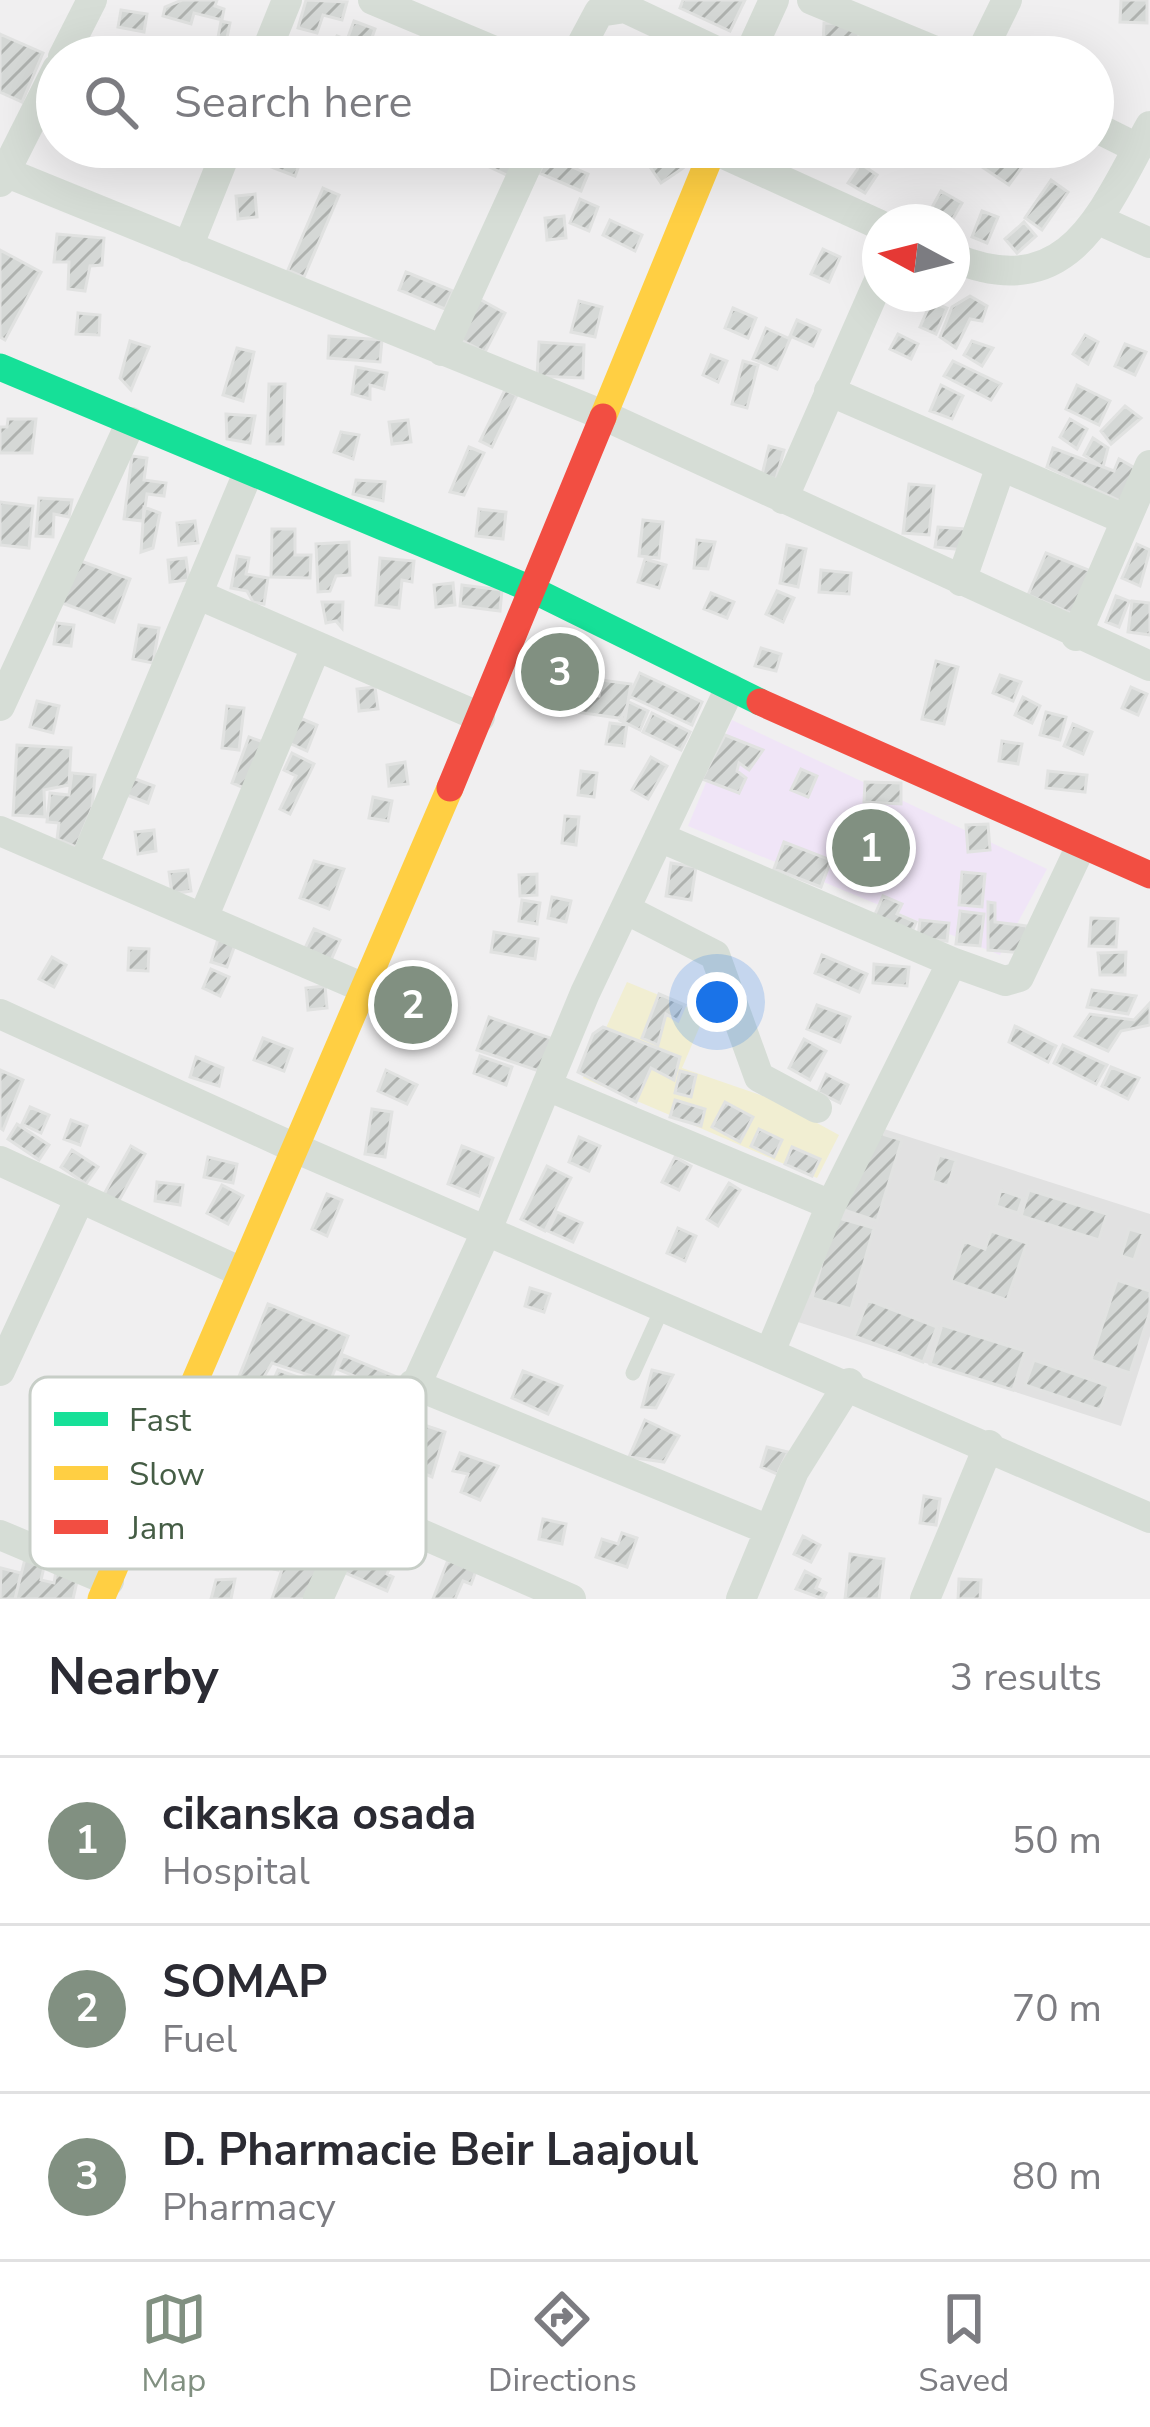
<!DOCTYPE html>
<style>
body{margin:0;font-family:"Nunito Sans",sans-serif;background:#f2f2f3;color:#2b2b33}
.compass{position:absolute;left:862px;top:204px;width:108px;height:108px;border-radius:50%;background:#fff;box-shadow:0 12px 48px #0002;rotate:277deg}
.you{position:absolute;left:717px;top:1002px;width:42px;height:42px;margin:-30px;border:9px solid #fff;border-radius:50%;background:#1a73e8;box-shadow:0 0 0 18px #1a73e833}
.badge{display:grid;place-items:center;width:78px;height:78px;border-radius:50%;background:#819081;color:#fff;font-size:39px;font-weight:700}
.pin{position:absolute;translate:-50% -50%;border:6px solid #fff;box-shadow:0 3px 12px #0006}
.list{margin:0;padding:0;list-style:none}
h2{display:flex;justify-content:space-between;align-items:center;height:156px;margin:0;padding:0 48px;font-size:51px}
h2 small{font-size:39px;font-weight:400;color:#7c7c81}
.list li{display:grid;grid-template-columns:78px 1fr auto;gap:36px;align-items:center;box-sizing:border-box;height:168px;padding:0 48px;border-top:3px solid #e1e1e2}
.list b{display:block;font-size:45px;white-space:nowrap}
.list p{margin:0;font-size:39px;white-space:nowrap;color:#7c7c81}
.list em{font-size:39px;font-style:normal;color:#7c7c81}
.icon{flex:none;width:66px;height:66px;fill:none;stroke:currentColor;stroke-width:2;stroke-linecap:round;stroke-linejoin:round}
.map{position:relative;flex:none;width:1150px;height:1599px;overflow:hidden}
.search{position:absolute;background:#fff;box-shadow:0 12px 48px #0002;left:36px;right:36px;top:36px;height:132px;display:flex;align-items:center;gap:30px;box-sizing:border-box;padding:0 42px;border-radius:66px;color:#7c7c81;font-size:45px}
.sheet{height:660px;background:#fff}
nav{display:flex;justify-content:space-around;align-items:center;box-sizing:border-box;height:168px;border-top:3px solid #e1e1e2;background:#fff;font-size:33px;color:#7c7c81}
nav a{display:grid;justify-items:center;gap:6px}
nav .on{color:#819081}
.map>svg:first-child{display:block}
.education{fill:#e1e1e1}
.medical{fill:#f0e5f7}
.green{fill:#f1eed2}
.building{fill:url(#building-hatch);stroke:#e1e2e1;stroke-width:3}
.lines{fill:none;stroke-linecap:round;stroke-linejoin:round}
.lane{stroke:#d6ddd6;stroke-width:15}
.street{stroke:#d6ddd6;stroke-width:30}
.fast{stroke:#16e098;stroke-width:27}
.slow{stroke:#ffcf43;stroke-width:27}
.jam{stroke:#f24e42;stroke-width:27}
.key{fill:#fff;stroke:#c7cec7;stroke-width:3}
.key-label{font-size:33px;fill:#455d45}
</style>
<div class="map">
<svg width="1150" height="1599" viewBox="0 0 1150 1599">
<defs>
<pattern id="building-hatch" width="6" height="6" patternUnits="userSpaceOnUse" patternTransform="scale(3)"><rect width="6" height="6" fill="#d5d8d6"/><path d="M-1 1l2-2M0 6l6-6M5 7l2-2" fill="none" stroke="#afb2af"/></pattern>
</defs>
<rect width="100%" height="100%" fill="#f0eff0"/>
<path class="education" d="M859,1121L1150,1214V1336L1121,1426L795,1321Z"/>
<path class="medical" d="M732,720L1047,869L1000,955L688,826Z"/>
<path class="green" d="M627,982L705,1014L682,1068L775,1100L839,1135L817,1178L583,1078Z"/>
<path class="building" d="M182,0H217L215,6L224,9L222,20L194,13L191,24L163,16L165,7Z
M306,0L347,2L342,20L323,15L317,33L298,28Z
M683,0H745L730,31L680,8Z
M1121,0H1147V23L1120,22Z
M121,10L147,14L144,32L118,27Z
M221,21L230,23L223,57H190L192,47L217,43Z
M354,21L375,29L365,57H284L288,48L307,55L313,38L333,46L337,36L347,40Z
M824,23L859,24V47L823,45Z
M0,34L43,53L22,102L0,92Z
M149,41L184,46L182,57H147Z
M240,147H306L295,176L237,154Z
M486,147L521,161L513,178L479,162Z
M604,147H637L643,151L634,165L616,154L610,160L600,151Z
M670,147L683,168L661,183L646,161Z
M993,147L1022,167L1009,185L979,165Z
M547,156L588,174L581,191L539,173Z
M861,164L877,175L865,193L848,183Z
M1051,180L1068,192L1042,230L1025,218Z
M323,188L339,195L304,277L288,270Z
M941,191L962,203L951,222L927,216Z
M255,194L257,217L238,219L236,196Z
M580,199L598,207L589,231L570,223Z
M982,211L998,217L987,243L972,237Z
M564,216L566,238L547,240L545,218Z
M610,220L642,235L635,251L603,235Z
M1024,222L1036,236L1017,253L1005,239Z
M57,234L104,238L102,265L90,266L85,291L68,289L69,262H54Z
M823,249L840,257L829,282L811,274Z
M0,250L41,272L5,340L0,337Z
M406,272L453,291L445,309L399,290Z
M472,295L505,313L485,352L451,335Z
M970,296L987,306L982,321L970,319L956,348L940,337L952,307Z
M579,301L602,307L595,337L571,332Z
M931,302L947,308L936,334L920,327Z
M733,308L756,318L748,338L725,328Z
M78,313L100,315L99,335L76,334Z
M797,320L820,330L813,346L790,336Z
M766,328L790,339L777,369L753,359Z
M898,334L918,344L911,359L890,349Z
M1085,335L1098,342L1088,364L1073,354Z
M329,336L382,340L380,362L328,358Z
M130,341L149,347L131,390L120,378Z
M972,341L993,348L982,366L964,355Z
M539,342L584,345L583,378L537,376Z
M1125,344L1146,352L1135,375L1115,366Z
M237,348L254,352L243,401L223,395Z
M711,355L727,361L718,382L703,375Z
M743,361L758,365L747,408L732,404Z
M953,361L1001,384L991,400L944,376Z
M356,367L387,373L384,389L370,385V399L352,394Z
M269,384H285L283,444H267Z
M941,385L963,396L952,419L930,411Z
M1077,385L1110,401L1099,425L1066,409Z
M505,390L517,395L492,447L480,441Z
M1125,406L1141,418L1111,444L1101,431Z
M226,414L255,416L250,443L227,439Z
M8,419H36L32,453H0V427H7Z
M1070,419L1087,429L1077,449L1060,437Z
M408,420L411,442L392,444L389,422Z
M341,432L359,435L353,459L334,452Z
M1093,438L1108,448L1103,467L1084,455Z
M769,446L784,450L776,479L762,475Z
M469,447L484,453L464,495L450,492Z
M1053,448L1114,471L1119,459L1135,468L1127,504L1047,467Z
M132,456L147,458L144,480L166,483L164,496L147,494L143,521L124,519Z
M356,480L385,482L383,501L353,494Z
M909,484L934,486L929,535L903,533Z
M39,498L72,500L69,517L54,514L53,537L36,536Z
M0,502L33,506L29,548L0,545Z
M144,507L160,513L153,548L141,552Z
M479,509L506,512L503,539L476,536Z
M643,520L663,522L659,558L639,556Z
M195,521L198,543L179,545L177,523Z
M938,527L965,529V550L935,547Z
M272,529H295V555H311L310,578L271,577Z
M697,540L715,542L708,569L694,568Z
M349,542L350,575L336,576L330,591L318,592L316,544Z
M1137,544L1150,550L1140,586L1122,578Z
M787,545L806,549L798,587L780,583Z
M1046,553L1091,571L1073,614L1028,595Z
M237,556L249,558L246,574L268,578L264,604L253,602L247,591L231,588Z
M186,558L189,580L170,582L168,560Z
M380,558L414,561L412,582L402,580L399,608L376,605Z
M645,559L666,565L659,588L638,582Z
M78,560L130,579L114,622L62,603Z
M821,570L851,573L849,594L819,592Z
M453,583L455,605L436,607L434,585Z
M462,585L502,590L500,611L460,606Z
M777,591L794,598L783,622L766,614Z
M711,593L734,602L727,618L704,609Z
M1116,596L1129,601L1119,627L1106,622Z
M1132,601L1150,603V635L1128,632Z
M322,602H343L342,628L336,621L326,623Z
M57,623L74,625L71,646L54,644Z
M139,625L159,628L153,663L133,659Z
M761,648L781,654L776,671L755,666Z
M936,661L958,667L944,724L922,719Z
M640,673L702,702L692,725L629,696Z
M1000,675L1021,682L1013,701L993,693Z
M601,680L631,684L625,719L556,709L559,690L599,696Z
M375,687L378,709L359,711L357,689Z
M1131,687L1147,694L1138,715L1122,708Z
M1023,697L1040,706L1032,723L1015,715Z
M37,701L59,706L53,733L30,727Z
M629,702L648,711L640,730L620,720Z
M227,706L244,708L239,750L222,748Z
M1046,712L1066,717L1060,740L1040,735Z
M652,713L690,732L681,750L643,732Z
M300,718L317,725L307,751L289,743Z
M610,723L627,725L624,746L606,744Z
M1073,724L1092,732L1083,754L1064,746Z
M725,735L763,750L749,770L739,763L737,771L746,778L739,793L702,779Z
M249,737L266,743L249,790L232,783Z
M1002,741L1022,744L1018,764L999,761Z
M17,745L71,748L69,785L44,790L45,817L13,815Z
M292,753L314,764L290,814L280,809L296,776L284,770Z
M651,757L667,766L648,799L632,790Z
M405,762L408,784L389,786L387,765Z
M801,769L817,776L808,797L791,790Z
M581,771L597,773L594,797L578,795Z
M1048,771L1087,775L1085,792L1046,788Z
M72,773L95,775L92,808L76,847L57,839L59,823L47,822L50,793L69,795Z
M130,777L154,786L148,803L124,794Z
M865,782L901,783V804L864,802Z
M373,797L392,801L388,821L369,818Z
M565,816L579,817L576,845L562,843Z
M988,824L990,850L968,852L966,825Z
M154,830L156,851L138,854L135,832Z
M784,842L831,860L821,887L774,869Z
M314,861L344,869L329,909L300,898Z
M671,863L696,867L691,900L666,896Z
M188,870L191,891L172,894L169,872Z
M962,872L985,874L982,907L959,905Z
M537,874V895L520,896L519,875Z
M883,896L902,904L897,914L916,922L911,934L873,919Z
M552,897L571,901L566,922L548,918Z
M522,900L540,903L537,924L519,921Z
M988,902L995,903V922L1027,926L1024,953L988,950Z
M960,911L984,914L980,946L956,944Z
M1091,918L1118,919L1116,947L1089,946Z
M920,920L949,923L947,941L918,938Z
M314,929L340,940L331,960L305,948Z
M494,932L538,939L535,959L491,952Z
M218,939L235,945L227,967L211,962Z
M129,948L149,949L148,971L128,970Z
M1126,952L1125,975H1100L1098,953Z
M822,955L867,974L859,992L815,973Z
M52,957L66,965L54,987L39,979Z
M874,964L909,967L907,986L873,983Z
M211,969L229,977L220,996L203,988Z
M438,981L452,988L437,1021L425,1014Z
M325,986L327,1008L308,1010L306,988Z
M1092,990L1136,996L1128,1014L1087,1007Z
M659,994L685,1005L678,1021L666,1014L658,1045L642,1038Z
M1150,1003V1025L1121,1031L1108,1051L1075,1036L1090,1014L1134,1020Z
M817,1005L850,1017L840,1042L807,1029Z
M489,1017L553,1039L542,1072L477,1050Z
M1015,1026L1056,1046L1048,1062L1009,1042Z
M603,1027L680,1057L674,1080L651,1068L636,1102L578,1072L593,1034Z
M263,1038L292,1049L284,1071L254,1060Z
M804,1039L826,1051L810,1080L789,1068Z
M1063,1045L1107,1065L1096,1084L1054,1063Z
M480,1056L512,1067L506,1085L474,1073Z
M196,1057L223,1068L219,1086L190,1077Z
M1111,1067L1139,1078L1128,1099L1102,1086Z
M0,1070L23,1080L3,1130L0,1128Z
M386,1070L417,1085L407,1104L378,1091Z
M680,1071L696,1075L691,1097L675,1093Z
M826,1074L848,1085L840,1103L818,1092Z
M675,1100L705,1109L701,1126L670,1117Z
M725,1102L753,1117L740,1142L712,1127Z
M30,1107L49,1115L41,1133L22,1124Z
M372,1109L392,1112L385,1157L365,1154Z
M71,1120L87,1126L80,1145L64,1139Z
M17,1124L49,1145L39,1160L8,1139Z
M759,1129L782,1140L774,1157L751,1146Z
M866,1129L902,1140L877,1221L841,1209Z
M579,1137L600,1146L589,1171L569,1162Z
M131,1146L145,1154L117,1204L103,1196Z
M462,1146L493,1158L479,1196L448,1184Z
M792,1147L820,1159L812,1176L785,1164Z
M72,1150L98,1167L86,1184L61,1167Z
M939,1155L956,1160L948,1186L932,1181Z
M208,1157L237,1164L233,1183L204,1177Z
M675,1157L691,1166L679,1190L662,1182Z
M547,1166L571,1178L545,1231L521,1219Z
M157,1182L183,1185L180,1205L155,1201Z
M729,1183L740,1190L718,1226L707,1219Z
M222,1185L243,1196L228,1224L207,1213Z
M1001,1190L1023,1198L1018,1213L996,1206Z
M1029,1190L1107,1214L1099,1240L1021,1216Z
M327,1194L342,1200L327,1236L312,1229Z
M557,1212L582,1223L573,1242L548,1231Z
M835,1217L874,1228L851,1309L812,1298Z
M678,1228L696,1236L685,1261L667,1253Z
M1129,1229L1143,1233L1134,1260L1121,1256Z
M991,1231L1027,1243L1007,1300L951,1281L964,1241L985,1249Z
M1117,1280L1150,1291V1312L1130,1373L1091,1360Z
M530,1288L550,1294L544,1312L525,1306Z
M868,1300L937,1327L923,1362L854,1336Z
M268,1304L348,1336L330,1382L272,1363L258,1387L238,1379Z
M942,1325L1025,1351L1013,1390L930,1364Z
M343,1355L402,1379L397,1394L337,1369Z
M1034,1360L1109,1386L1100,1410L1025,1385Z
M278,1370L320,1385L304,1429L259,1413Z
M652,1370L673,1375L656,1408L642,1407Z
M523,1371L562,1386L548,1414L512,1398Z
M645,1420L679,1436L664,1462L629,1457Z
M424,1425L445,1432L432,1477L408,1467Z
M767,1447L788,1452L777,1474L761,1467Z
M460,1453L498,1466L480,1500L461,1492L468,1474L453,1471Z
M204,1459L323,1497L311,1539L305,1538L303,1546L287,1540L278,1570L256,1565L264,1535L185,1506Z
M924,1496L940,1499L936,1525L920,1523Z
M367,1518L411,1538L405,1552L398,1549L387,1574L393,1577L387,1591L343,1572Z
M543,1519L566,1524L562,1544L539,1539Z
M622,1533L637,1538L627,1567L596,1557L602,1539L618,1544Z
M803,1536L820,1545L811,1562L794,1554Z
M290,1546L328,1554L309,1599H272Z
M850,1554L884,1559L879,1599H845Z
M25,1559L45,1563L41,1580L54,1583L56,1571L78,1577L73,1599H15Z
M448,1560L476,1571L471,1584L463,1581L455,1599H433Z
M1,1568L21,1573L15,1599H0Z
M805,1571L820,1579L816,1588L826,1593L823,1599L796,1589Z
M235,1579L231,1599H211L216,1580Z
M959,1579L981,1580L980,1599H958Z"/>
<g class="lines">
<path class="lane" d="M633,1373L662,1309"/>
<path class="street" d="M373,0L509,57
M812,0L950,57
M63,57L92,0
M264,57L287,0
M575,57L599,12L625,8L729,57
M748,57L774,0
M979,57L1007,0
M1093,126L1137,148
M713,149L880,225
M0,170L603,415L1150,666
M0,182L57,69
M1101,221L1150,243
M188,247L228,147
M952,257C1070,307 1103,210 1150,126
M442,351L535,147
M829,391L1126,520
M783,499L880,278
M961,581L1001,466
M199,595L480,717
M1076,636L1150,465
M0,706L131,422
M0,831L364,988
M659,837L952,962
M83,866L248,473
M625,909L715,955L759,1077L817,1108
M203,918L316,647
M0,1014L295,1148L1150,1518
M547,1086L831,1205
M0,1161L239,1271
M770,1352L831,1205L952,962L1005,981L1019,977L1081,846
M0,1371L79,1200
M413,1384L769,1530
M357,1506L571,1599
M0,1535L109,1581
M318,1599L486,1232L585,993L730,688
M741,1599L794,1471L849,1383
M925,1599L989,1445"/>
<path class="fast" d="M0,367L531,589L760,702"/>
<path class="slow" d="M603,417L714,147
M101,1599L450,788"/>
<path class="jam" d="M760,702L1150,875
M450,788L603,417"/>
</g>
<rect x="30" y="1377" width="396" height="192" rx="18" class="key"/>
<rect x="54" y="1412" width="54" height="14" fill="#16e098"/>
<rect x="54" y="1466" width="54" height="14" fill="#ffcf43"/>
<rect x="54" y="1520" width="54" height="14" fill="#f24e42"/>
<g class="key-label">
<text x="129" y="1431">Fast</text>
<text x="129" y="1485">Slow</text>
<text x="129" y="1539">Jam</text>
</g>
</svg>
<svg class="compass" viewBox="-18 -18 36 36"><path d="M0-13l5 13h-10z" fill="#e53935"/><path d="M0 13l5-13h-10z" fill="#7c7c81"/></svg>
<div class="you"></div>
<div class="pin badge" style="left:871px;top:848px">1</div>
<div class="pin badge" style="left:413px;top:1005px">2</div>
<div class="pin badge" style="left:560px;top:672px">3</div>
<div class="search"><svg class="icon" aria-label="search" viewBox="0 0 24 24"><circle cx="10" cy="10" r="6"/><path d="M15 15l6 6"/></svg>Search here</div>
</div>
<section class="sheet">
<h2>Nearby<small>3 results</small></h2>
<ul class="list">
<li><span class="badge">1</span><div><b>cikanska osada</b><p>Hospital</p></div><em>50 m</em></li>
<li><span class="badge">2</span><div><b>SOMAP</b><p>Fuel</p></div><em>70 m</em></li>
<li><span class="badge">3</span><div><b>D. Pharmacie Beir Laajoul</b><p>Pharmacy</p></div><em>80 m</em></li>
</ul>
</section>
<nav>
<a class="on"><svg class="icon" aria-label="map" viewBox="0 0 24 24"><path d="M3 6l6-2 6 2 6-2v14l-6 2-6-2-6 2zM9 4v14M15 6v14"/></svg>Map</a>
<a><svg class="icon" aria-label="directions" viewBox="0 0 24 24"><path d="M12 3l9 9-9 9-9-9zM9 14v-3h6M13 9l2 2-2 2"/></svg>Directions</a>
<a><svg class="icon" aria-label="saved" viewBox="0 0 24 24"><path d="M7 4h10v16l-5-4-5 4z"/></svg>Saved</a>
</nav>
